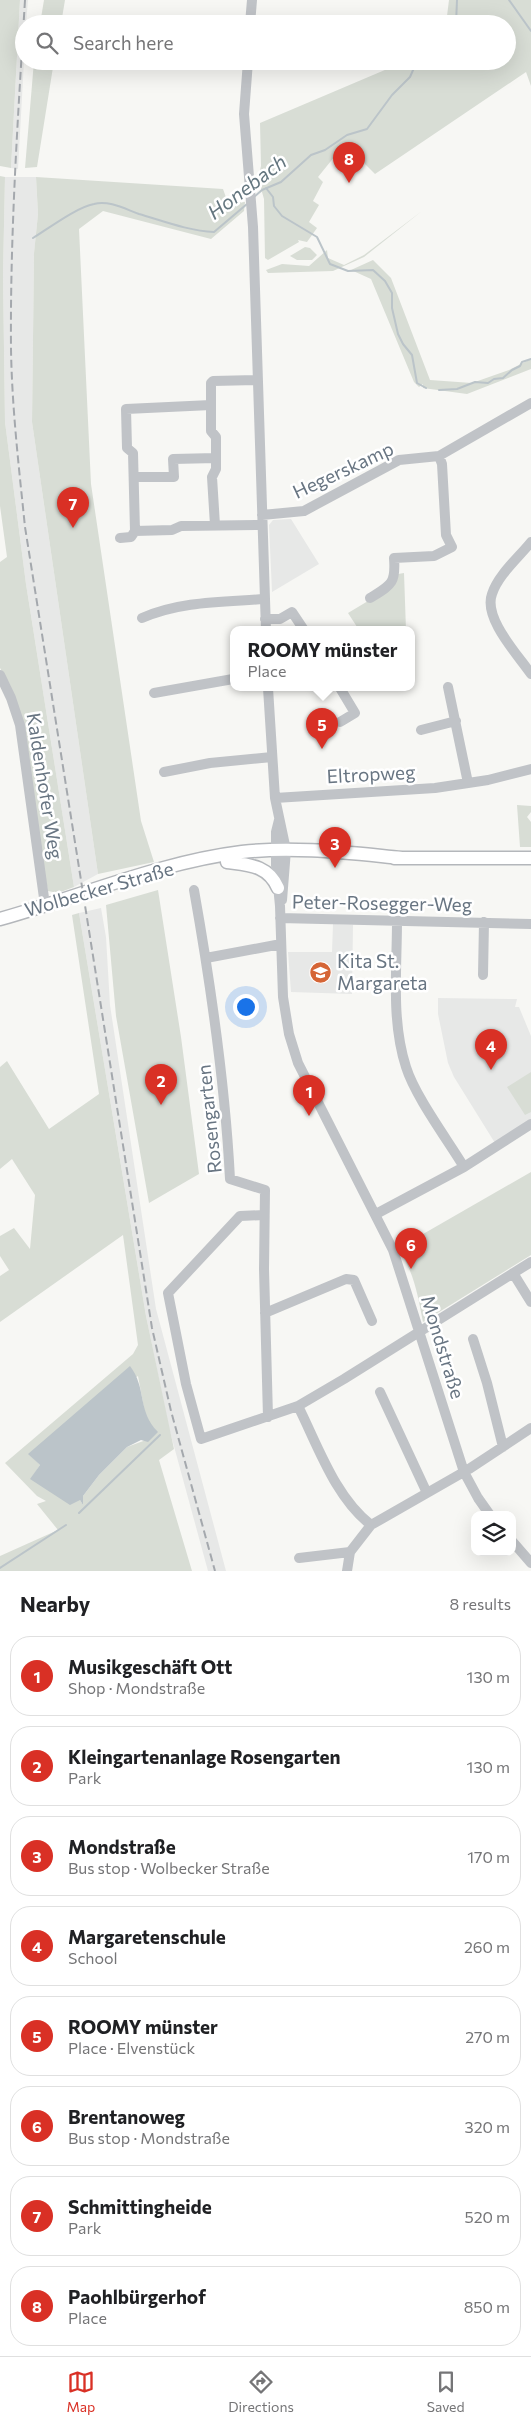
<!DOCTYPE html>
<meta charset="utf-8">
<style>
body{margin:0;font-family:Commissioner,sans-serif;background:#f2f2f2;color:#202124}
.controls{position:absolute;right:15px;bottom:15px;display:grid;overflow:hidden;border-radius:10px;box-shadow:0 5px 20px #0002}
.controls button{width:45px;height:45px;display:grid;place-items:center;padding:0;border:0;border-bottom:1px solid #e0e0e0;background:#fff;color:#202124;font:25px sans-serif}
.you{position:absolute;left:245px;top:1006px;width:18px;height:18px;margin:-12px;border:4px solid #fff;border-radius:50%;background:#1a73e8;box-shadow:0 0 0 8px #1a73e833}
.badge{display:grid;place-items:center;width:32px;height:32px;border-radius:50%;background:#d93025;color:#fff;font-size:16px;font-weight:700}
.pin{position:absolute;translate:-50% -41px;filter:drop-shadow(0 1px 2px #0008)}
.pin::after{content:'';position:absolute;top:26px;width:18px;height:15px;background:inherit;clip-path:polygon(0 0,100% 0,50% 100%)}
.popup{position:absolute;left:230px;top:626px;width:185px;height:65px;box-sizing:border-box;display:grid;place-content:center;border-radius:10px;background:#fff;filter:drop-shadow(0 1px 4px #0005);font-size:16px;white-space:nowrap;color:#757577}
.popup b{font-size:19px;color:#202124}
.popup::after{content:'';position:absolute;left:50%;top:100%;margin-left:-10px;border:10px solid transparent;border-top-color:#fff}
.list{margin:0;padding:0;list-style:none}
h2{display:flex;justify-content:space-between;align-items:center;height:65px;margin:0;padding:0 20px;font-size:21px}
h2 small{font-size:16px;font-weight:400;color:#757577}
.list li{display:grid;grid-template-columns:32px 1fr auto;gap:15px;align-items:center;box-sizing:border-box;height:80px;margin:0 10px 10px;padding:0 10px;border:1px solid #e0e0e0;border-radius:20px}
.list b{display:block;font-size:19px;white-space:nowrap}
.list p{margin:0;font-size:16px;white-space:nowrap;color:#757577}
.list em{font-size:16px;font-style:normal;color:#757577}
.icon{flex:none;width:28px;height:28px;fill:none;stroke:currentColor;stroke-width:2;stroke-linecap:round;stroke-linejoin:round}
.map{position:relative;flex:none;width:531px;height:1571px;overflow:hidden}
.search{position:absolute;background:#fff;box-shadow:0 5px 20px #0002;left:15px;right:15px;top:15px;height:55px;display:flex;align-items:center;gap:12px;box-sizing:border-box;padding:0 18px;border-radius:28px;color:#757577;font-size:19px}
.sheet{height:785px;background:#fff}
nav{display:flex;justify-content:space-around;align-items:center;box-sizing:border-box;height:70px;border-top:1px solid #e0e0e0;background:#fff;font-size:14px;color:#757577}
nav a{display:grid;justify-items:center;gap:2px}
nav .on{color:#d93025}
.map>svg:first-child{display:block}
.built{fill:#e7e8e7}
.green{fill:#d8ddd5;fill-rule:evenodd}
.water{fill:#bbc4c9}
.lines{fill:none;stroke-linecap:round;stroke-linejoin:round}
.stream{stroke:#bbc4c9;stroke-width:2}
.major-casing{stroke:#b4b7bb;stroke-width:15}
.minor{stroke:#c0c3c7;stroke-width:10}
.major{stroke:#fff;stroke-width:12}
.rail{stroke:#a4a8ad;stroke-width:2;stroke-dasharray:8 4;stroke-linecap:butt}
.labels{text-anchor:middle;stroke-width:5;stroke-linejoin:round;paint-order:stroke}
.street-label{font-size:19px;fill:#687582;stroke:#fff}
.poi-label{font-size:19px;fill:#687582;stroke:#fff;text-anchor:start}
.water-label{font-size:20px;font-style:italic;fill:#64767f;stroke:#fff}
</style>
<div class="map">
<svg width="531" height="1571" viewBox="0 0 531 1571">
<rect width="100%" height="100%" fill="#f7f7f4"/>
<path class="built" d="M20,0H28L26,24H24V61L18,169L11,168Z
M5,177H36L38,214L34,253L32,422L98,874L74,887L26,584L5,422L3,275Z
M291,519L319,564L272,592L269,525L273,520Z
M101,908L106,937L110,1005L156,1309L226,1571H208L169,1428L146,1316L79,913Z
M333,924L353,925L352,994L291,992L288,952H332Z
M438,998L517,999L515,1007H519L531,1036V1120L495,1143L454,1077L448,1063L438,1014Z"/>
<path class="green" d="M0,0H20L11,168L0,166Z
M44,0H65L61,24H40Z
M449,0H531V86L526,72L375,174L351,150L335,156L318,177L323,182L313,201L319,205L309,222L317,228L307,242L298,240L299,242L268,260L265,258L264,199L258,178L261,166L260,123L406,61H507V24H446Z
M34,61H54L37,167L25,168Z
M0,176L5,177L3,275L5,422L26,584L74,887L58,893L48,891L10,685L0,668V562L7,557L0,506Z
M36,177L223,189L228,203L245,202L244,211L211,239L103,211L79,229L91,484L141,821L154,862L98,874L32,422L34,253L38,214Z
M422,211L364,257L333,271L268,273L266,270L282,264L309,266L327,250L328,258L344,265L364,255Z
M305,247L310,248L317,255L312,260H297L290,256Z
M373,260L391,278L430,380L472,383L509,370L531,359V369L467,394L423,388V384L419,387L414,382L371,279L351,270Z
M404,573L406,630H359L348,613L388,589L398,574Z
M517,805L531,806V812L527,817L531,822V847H520Z
M158,890L181,1037L199,1174L149,1203L116,1016L106,905Z
M79,913L146,1316L174,1449L159,1460L192,1571H0V1556L58,1530L37,1504L46,1501L37,1496L5,1463L133,1354L138,1345L123,1235L0,1322V1276L9,1270L0,1256V1236L14,1228L30,1249L35,1195L12,1159L0,1169V1067L7,1061L49,1129L99,1094L72,915ZM138,1376L146,1419L157,1432L146,1440L127,1447L99,1475L83,1496V1505L80,1500L31,1479L40,1465L29,1454Z
M531,1072V1112L525,1115L507,1087Z
M531,1172V1255L423,1322C418,1297 414,1269 397,1249Z"/>
<path class="water" d="M130,1366C147,1388 137,1411 158,1432L148,1442L141,1440L127,1447L99,1475L83,1496V1505L80,1500L70,1505L30,1479L40,1465L28,1454Z"/>
<g class="lines">
<path class="stream" d="M509,0L531,31
M456,24L457,0
M266,188L273,197L274,206L282,216L317,237L330,264L348,271L373,270L385,281L392,293V308L398,334L403,344L412,355L417,383L426,388
M254,197L262,190L281,182L311,155L325,150L347,135L367,129L392,95L410,77L417,61
M33,238C49,228 77,207 94,204C109,200 125,209 139,214C163,221 189,231 214,232L247,204
M439,390L457,389L475,382L488,383L494,379L503,378L512,370L520,366L522,362L531,359
M79,1513L160,1435
M0,1568L66,1525"/>
<defs>
<path id="major" d="M394,858H531
M227,862C249,865 268,865 278,888
M0,919C79,897 160,862 242,852C295,846 349,853 402,858"/>
</defs>
<use href="#major" class="major-casing"/>
<path class="minor" d="M250,24L252,0
M248,61L244,114L253,227L266,630
M257,380L213,381L211,383V405L126,409L127,448L133,453L135,531L172,530L181,526L262,525
M211,405V431L216,437V469L212,477L215,525
M134,477H174L173,459L216,458
M262,515L304,511L399,460L439,456L531,403
M120,538L131,537L135,531
M531,542C519,557 498,575 492,594C483,618 518,655 531,674
M370,598C391,585 396,584 394,558L434,556L452,547L446,535L442,464L439,456
M142,618C180,601 223,602 264,599
M265,619H280L292,612L304,630
M0,675L11,698L20,725L45,905
M448,687L468,783
M268,688L275,798L286,850L282,900
M154,693L233,679
M340,722L355,713L340,688
M421,730L456,721
M164,772L210,763L272,757
M275,798L435,788L488,780L531,769
M279,820L276,832V865L280,906L283,997L289,1034L298,1063L393,1250L464,1472L478,1498L490,1515
M194,890C211,986 225,1081 230,1179L265,1190L264,1269L268,1417
M280,918L531,924
M397,921C397,969 391,1021 406,1067C415,1096 447,1139 464,1167
M206,958L281,944
M483,975L484,922
M376,1214L464,1167L531,1124
M264,1215L240,1216L168,1293L186,1384L201,1439L298,1406L344,1379L531,1262
M513,1273L531,1302
M265,1313L346,1279L354,1280L372,1321
M473,1339L487,1383L503,1447
M380,1392L427,1493
M298,1406C318,1446 335,1497 371,1525
M512,1541L531,1563
M299,1558L350,1552
M347,1571L350,1552L371,1525L469,1469L531,1428"/>
<use href="#major" class="major"/>
<path class="rail" d="M25,0C18,116 10,233 11,349C12,409 19,468 25,527L152,1328L171,1411L215,1571"/>
</g>
<defs>
<symbol id="school-disc" viewBox="-11 -11 22 22"><circle r="9.5" fill="#d56536" stroke="#fff"/><path d="M0-5L7-2L0 1L-7-2ZM-4 1L0 2.5L4 1V4Q0 6-4 4Z" fill="#fff"/></symbol>
</defs>
<g fill-rule="evenodd">
<use href="#school-disc" x="308" y="960" width="25" height="25"/>
</g>
<g class="labels">
<g class="street-label">
<text transform="translate(343 470) rotate(-25)" y="7">Hegerskamp</text>
<text transform="translate(371 774) rotate(-3)" y="7">Eltropweg</text>
<text transform="translate(45 786) rotate(81)" y="7">Kaldenhofer Weg</text>
<text transform="translate(99 889) rotate(-16)" y="7">Wolbecker Straße</text>
<text transform="translate(382 903) rotate(1)" y="7">Peter-Rosegger-Weg</text>
<text transform="translate(209 1119) rotate(-96)" y="7">Rosengarten</text>
<text transform="translate(443 1347) rotate(73)" y="7">Mondstraße</text>
</g>
<g class="poi-label">
<text x="337" y="968">Kita St.<tspan x="337" dy="22">Margareta</tspan></text>
</g>
<g class="water-label">
<text transform="translate(247 187) rotate(-37)" y="7">Honebach</text>
</g>
</g>
</svg>
<div class="controls">
<button><svg class="icon" aria-label="layers" viewBox="0 0 24 24"><path d="M12 4l9 5-9 5-9-5zM3 14l9 5 9-5"/></svg></button>
</div>
<div class="you"></div>
<div class="pin badge" style="left:309px;top:1116px">1</div>
<div class="pin badge" style="left:161px;top:1105px">2</div>
<div class="pin badge" style="left:335px;top:868px">3</div>
<div class="pin badge" style="left:491px;top:1070px">4</div>
<div class="pin badge" style="left:322px;top:749px">5</div>
<div class="popup"><b>ROOMY münster</b>Place</div>
<div class="pin badge" style="left:411px;top:1269px">6</div>
<div class="pin badge" style="left:73px;top:528px">7</div>
<div class="pin badge" style="left:349px;top:183px">8</div>
<div class="search"><svg class="icon" aria-label="search" viewBox="0 0 24 24"><circle cx="10" cy="10" r="6"/><path d="M15 15l6 6"/></svg>Search here</div>
</div>
<section class="sheet">
<h2>Nearby<small>8 results</small></h2>
<ul class="list">
<li><span class="badge">1</span><div><b>Musikgeschäft Ott</b><p>Shop · Mondstraße</p></div><em>130 m</em></li>
<li><span class="badge">2</span><div><b>Kleingartenanlage Rosengarten</b><p>Park</p></div><em>130 m</em></li>
<li><span class="badge">3</span><div><b>Mondstraße</b><p>Bus stop · Wolbecker Straße</p></div><em>170 m</em></li>
<li><span class="badge">4</span><div><b>Margaretenschule</b><p>School</p></div><em>260 m</em></li>
<li><span class="badge">5</span><div><b>ROOMY münster</b><p>Place · Elvenstück</p></div><em>270 m</em></li>
<li><span class="badge">6</span><div><b>Brentanoweg</b><p>Bus stop · Mondstraße</p></div><em>320 m</em></li>
<li><span class="badge">7</span><div><b>Schmittingheide</b><p>Park</p></div><em>520 m</em></li>
<li><span class="badge">8</span><div><b>Paohlbürgerhof</b><p>Place</p></div><em>850 m</em></li>
</ul>
</section>
<nav>
<a class="on"><svg class="icon" aria-label="map" viewBox="0 0 24 24"><path d="M3 6l6-2 6 2 6-2v14l-6 2-6-2-6 2zM9 4v14M15 6v14"/></svg>Map</a>
<a><svg class="icon" aria-label="directions" viewBox="0 0 24 24"><path d="M12 3l9 9-9 9-9-9zM9 14v-3h6M13 9l2 2-2 2"/></svg>Directions</a>
<a><svg class="icon" aria-label="saved" viewBox="0 0 24 24"><path d="M7 4h10v16l-5-4-5 4z"/></svg>Saved</a>
</nav>
